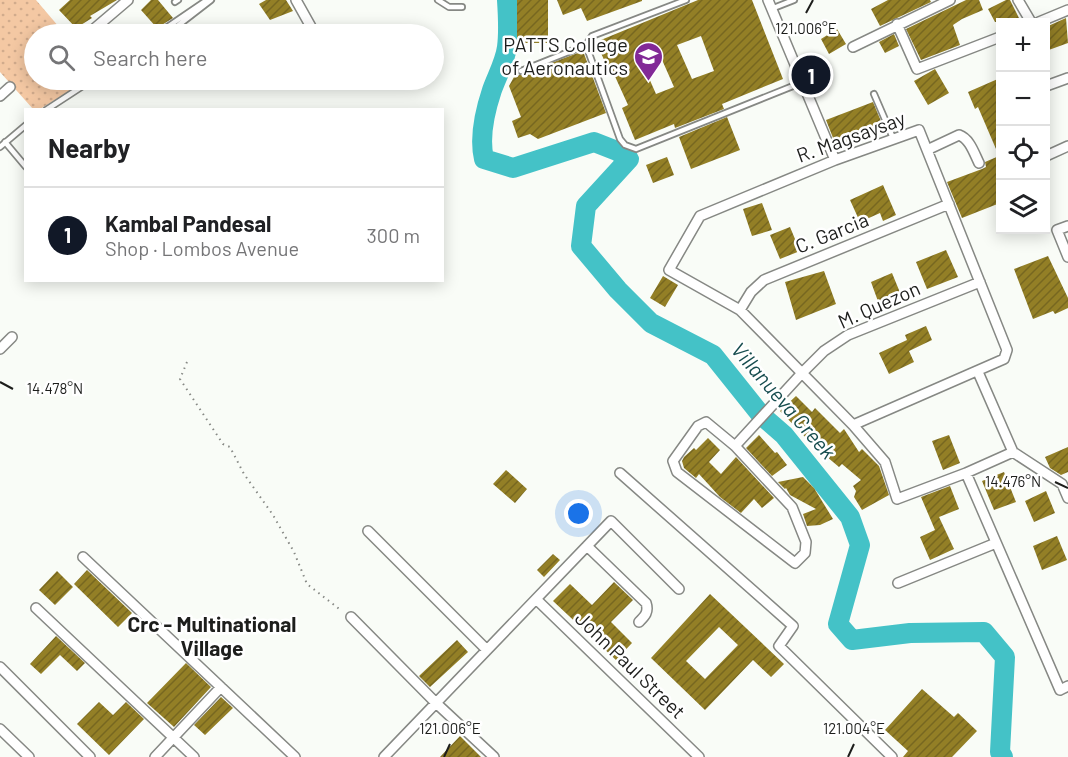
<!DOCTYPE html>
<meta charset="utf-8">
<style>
body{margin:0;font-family:Barlow,sans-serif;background:#f2f2f2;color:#202124}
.controls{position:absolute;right:18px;top:18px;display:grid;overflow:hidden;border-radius:0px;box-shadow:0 3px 15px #0003}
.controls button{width:54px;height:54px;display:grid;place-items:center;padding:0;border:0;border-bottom:2px solid #e0e0e0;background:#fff;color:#202124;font:30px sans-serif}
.you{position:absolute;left:579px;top:514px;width:21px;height:21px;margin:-15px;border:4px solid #fff;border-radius:50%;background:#1a73e8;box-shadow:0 0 0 9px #1a73e833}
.badge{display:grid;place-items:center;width:39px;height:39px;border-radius:50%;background:#111827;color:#fff;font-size:20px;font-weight:700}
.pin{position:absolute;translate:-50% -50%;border:3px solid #fff;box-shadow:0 2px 6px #0006}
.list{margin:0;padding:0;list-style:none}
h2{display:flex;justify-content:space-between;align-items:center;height:78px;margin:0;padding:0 24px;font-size:26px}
h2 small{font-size:20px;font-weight:400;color:#757577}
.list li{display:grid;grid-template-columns:39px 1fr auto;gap:18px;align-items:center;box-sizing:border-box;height:96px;padding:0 24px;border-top:2px solid #e0e0e0}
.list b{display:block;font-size:22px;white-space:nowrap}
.list p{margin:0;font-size:20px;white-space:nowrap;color:#757577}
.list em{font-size:20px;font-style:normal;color:#757577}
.icon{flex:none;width:33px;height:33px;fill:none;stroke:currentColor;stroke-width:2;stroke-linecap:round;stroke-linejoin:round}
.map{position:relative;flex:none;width:1068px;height:757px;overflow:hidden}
.search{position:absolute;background:#fff;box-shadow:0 3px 15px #0003;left:24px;top:24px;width:420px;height:66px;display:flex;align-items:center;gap:15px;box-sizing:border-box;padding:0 21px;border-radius:33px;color:#757577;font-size:22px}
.panel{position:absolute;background:#fff;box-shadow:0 3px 15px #0003;left:24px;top:108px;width:420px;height:174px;border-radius:0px}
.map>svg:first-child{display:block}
.grass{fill:url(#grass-dots)}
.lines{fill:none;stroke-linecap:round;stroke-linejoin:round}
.river{stroke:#44c2c7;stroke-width:20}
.building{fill:url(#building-hatch);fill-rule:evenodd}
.service-casing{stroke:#868884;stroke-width:8}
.minor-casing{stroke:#868884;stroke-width:12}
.path{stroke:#878985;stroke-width:2;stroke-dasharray:1.5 4.5;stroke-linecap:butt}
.service{stroke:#fff;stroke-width:4.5}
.minor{stroke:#fff;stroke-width:9}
.ticks{fill:none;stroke:#1d1e1c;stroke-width:2}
.labels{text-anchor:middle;stroke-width:5;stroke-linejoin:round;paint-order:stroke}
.poi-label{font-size:20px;fill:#1d1e1c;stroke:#fff;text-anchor:end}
.street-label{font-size:20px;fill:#1d1e1c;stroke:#fff}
.water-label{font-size:21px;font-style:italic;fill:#174d4f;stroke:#fff}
.neighbourhood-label{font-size:21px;font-weight:bold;fill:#1d1e1c;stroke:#fff}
.ticks-label{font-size:15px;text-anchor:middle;fill:#1d1e1c;stroke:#fff;stroke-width:5;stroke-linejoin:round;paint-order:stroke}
</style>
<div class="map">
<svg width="1068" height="757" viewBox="0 0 1068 757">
<defs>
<pattern id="grass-dots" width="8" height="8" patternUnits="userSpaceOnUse" patternTransform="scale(1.5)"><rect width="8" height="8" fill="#f4c8a3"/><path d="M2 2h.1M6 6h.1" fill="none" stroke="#d1ab8c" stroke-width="1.8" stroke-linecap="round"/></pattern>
<pattern id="building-hatch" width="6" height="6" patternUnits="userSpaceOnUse" patternTransform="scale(1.5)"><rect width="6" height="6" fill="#937f26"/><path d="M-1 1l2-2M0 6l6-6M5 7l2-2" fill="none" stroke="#776720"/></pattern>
</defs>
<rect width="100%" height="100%" fill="#f9fcf7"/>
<path class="grass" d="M0,0H36L65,34H34V80H75L79,85L40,109H33L0,72Z"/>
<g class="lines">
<path class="river" d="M507,0C508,15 509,32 507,47C505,62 497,76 492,90C485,111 479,138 484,159L513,168L594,142L617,151L629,159L586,206L581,246L618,290L651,323L713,355L761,415L784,435L850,517L860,545L838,624L852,640L910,633L984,632L1005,657L1000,752L1003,757"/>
</g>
<path class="building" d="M70,0H117L90,16L92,18L76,28L59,10Z
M151,0H158L173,18L157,28L141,10Z
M266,0H286L293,11L270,20L259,4Z
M517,0H548V43H517Z
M557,0H642V1L587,21L581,8L563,15Z
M698,0H752L783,79L722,104L724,109L675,128L674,124L635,140L622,108L628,105L613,72L610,73L596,42ZM701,36L714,71L692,79L677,45ZM659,53L674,87L656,94L641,60Z
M888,0H930L931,2L880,26L871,9Z
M966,0H979L983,10L962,19L953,25L960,45L921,60L906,29Z
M1006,0H1010L1021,22H995L988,9Z
M1066,18L1068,43L1046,51V27Z
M837,29L846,44L829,54L821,39Z
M894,34L899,46L885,53L879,42Z
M583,51L606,113L538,139L530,134L518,138L512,121L521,117L509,86L514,77Z
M935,69L949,93L928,105L914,81Z
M1000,78V203L962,218L947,182L982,169L986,167L985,162L999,156L978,107L975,109L968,92Z
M873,102L883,126L862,134L863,138L837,148L826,120Z
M727,117L740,150L691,169L679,137Z
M667,157L674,175L653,183L646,165Z
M883,185L896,215L883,221L880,213L860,222L850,200Z
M762,203L772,230L752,236L743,209Z
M790,227L800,251L780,259L770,235Z
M946,250L958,277L927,289L916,262Z
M1048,256L1068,298V308L1055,314L1053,311L1033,319L1014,269Z
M824,271L836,304L796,320L785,282Z
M892,273L901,295L879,304L871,282Z
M663,276L678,285L665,307L650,298Z
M926,326L932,340L909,351L914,362L889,374L879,353L907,340L905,335Z
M796,396L812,412L815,408L840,433L844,429L859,452L862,449L879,466L889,495L862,510L854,497L856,491L853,486L861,480L842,464L839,467L814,446L780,411Z
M759,435L775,453L777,452L787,465L772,476L746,448Z
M949,435L960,463L943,470L932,441Z
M708,438L720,450L709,462L721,474L736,457L774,498L762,508L754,499L741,513L720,497L699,474L696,478L684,468L682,461L684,457L694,448L696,450Z
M1068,447V472L1061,475L1050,468L1045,457Z
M506,470L527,489L515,503L493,484Z
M1004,472L1016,502L994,510L982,481Z
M803,477L814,488L833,519L820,525L807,526L803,514L816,509L790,495L786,488L785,489L778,482Z
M950,486L959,509L939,517L954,549L930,560L920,537L935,530L921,497Z
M1046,491L1055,513L1034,522L1025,501Z
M1057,536L1067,560L1042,570L1033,546Z
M553,554L560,560L544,577L537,570Z
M87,570L132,613L118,627L74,584Z
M57,571L73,587L55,605L39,590Z
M614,582L633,600L611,622L632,643L616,660L553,601L570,584L592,605Z
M710,594L784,664L771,677L753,660L705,710L651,658ZM719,627L738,645L705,679L686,661Z
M56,636L85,663L77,671L60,655L41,674L30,664Z
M457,640L468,652L430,687L419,676Z
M186,663L211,687L174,727L147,703Z
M922,689L954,717L958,713L977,731L952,757H903L908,751L885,730Z
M221,697L233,708L205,735L194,725Z
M99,702L113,715L126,702L144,719L109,755L77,724Z
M460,736L481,757H440Z"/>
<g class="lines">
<defs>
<path id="service" d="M438,0L449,7H462
M175,2L178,0
M771,9L794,0
M157,34L207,0
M167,34L211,0
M586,45L620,139L625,145L636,149L803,82
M521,71L586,45L592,36L686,0
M874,94L893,138
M46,110L92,80
M5,142L26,167
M0,147L26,125"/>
<path id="minor" d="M296,0L315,34
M768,0L835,160
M1018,0L1031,22
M1039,22L1068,10
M897,24L917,69L1000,37
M88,34L128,0
M853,47L950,0
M1046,86L1068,78
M0,96L10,87
M927,150L959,135C970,139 974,153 979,163
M1046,156L1068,146
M1068,226L1057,230L1068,257
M740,310L751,292L764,280L949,204
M0,349L12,337
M978,372L1013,452L1062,484L1068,498
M706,422L735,446L792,507L806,542L805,553L795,563L677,472L673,461L698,426Z
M853,425L1004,359L1007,350L919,130L835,160L700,216L669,270L740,310L853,425L885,462L897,499L966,473L1013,452
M735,446L802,373L824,351L848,335L980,282
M620,473L793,626L779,646L892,757
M966,473L1060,690L1068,686
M368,531L487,650
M587,546L646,603C649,612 645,616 639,622
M83,557L295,757
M898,583L996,543
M536,599L699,757
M36,608L194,757
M351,617L436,703L494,757
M0,667L90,757
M0,729L29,757
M155,757L221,687
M384,757L611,521L679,589"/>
</defs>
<use href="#service" class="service-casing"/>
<use href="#minor" class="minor-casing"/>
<path class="path" d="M187,362L180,379L223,444L230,447L244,474L273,515L294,552L307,584L342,611"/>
<use href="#service" class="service"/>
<use href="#minor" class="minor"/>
</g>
<path class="ticks" d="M806,13L813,0M0,382L13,389M1055,482L1068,488M444,757L450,744M848,757L854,744"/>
<defs>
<symbol id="university-pin" viewBox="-11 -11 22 30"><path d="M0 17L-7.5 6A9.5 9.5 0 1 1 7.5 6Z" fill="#822997" stroke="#fff"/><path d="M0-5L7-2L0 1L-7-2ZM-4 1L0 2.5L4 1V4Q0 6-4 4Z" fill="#fff"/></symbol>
</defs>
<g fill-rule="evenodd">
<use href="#university-pin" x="632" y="40" width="33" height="45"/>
</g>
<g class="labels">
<g class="poi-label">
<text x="628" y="52">PATTS College<tspan x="628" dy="23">of Aeronautics</tspan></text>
</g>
<g class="street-label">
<text transform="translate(851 137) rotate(-20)" y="7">R. Magsaysay</text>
<text transform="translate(832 233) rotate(-22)" y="7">C. Garcia</text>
<text transform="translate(879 305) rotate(-24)" y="7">M. Quezon</text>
<text transform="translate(630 665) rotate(44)" y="7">John Paul Street</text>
</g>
<g class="water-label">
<text transform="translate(783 401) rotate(49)" y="7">Villanueva Creek</text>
</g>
<g class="neighbourhood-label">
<text x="212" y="632">Crc - Multinational<tspan x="212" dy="24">Village</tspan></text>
</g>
</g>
<g class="ticks-label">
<text x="806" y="34">121.006°E</text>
<text x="55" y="394">14.478°N</text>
<text x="1013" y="487">14.476°N</text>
<text x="450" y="734">121.006°E</text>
<text x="854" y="734">121.004°E</text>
</g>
</svg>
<div class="controls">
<button>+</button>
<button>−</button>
<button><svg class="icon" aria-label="locate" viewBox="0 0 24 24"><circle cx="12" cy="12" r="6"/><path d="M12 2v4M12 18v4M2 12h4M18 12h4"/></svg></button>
<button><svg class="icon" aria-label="layers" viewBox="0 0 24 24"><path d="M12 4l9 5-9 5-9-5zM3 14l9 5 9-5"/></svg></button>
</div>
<div class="you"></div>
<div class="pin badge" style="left:811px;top:75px">1</div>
<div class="search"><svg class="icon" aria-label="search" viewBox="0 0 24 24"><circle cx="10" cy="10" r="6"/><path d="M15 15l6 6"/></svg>Search here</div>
<section class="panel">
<h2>Nearby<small></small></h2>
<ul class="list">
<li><span class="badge">1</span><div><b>Kambal Pandesal</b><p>Shop · Lombos Avenue</p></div><em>300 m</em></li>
</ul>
</section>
</div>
